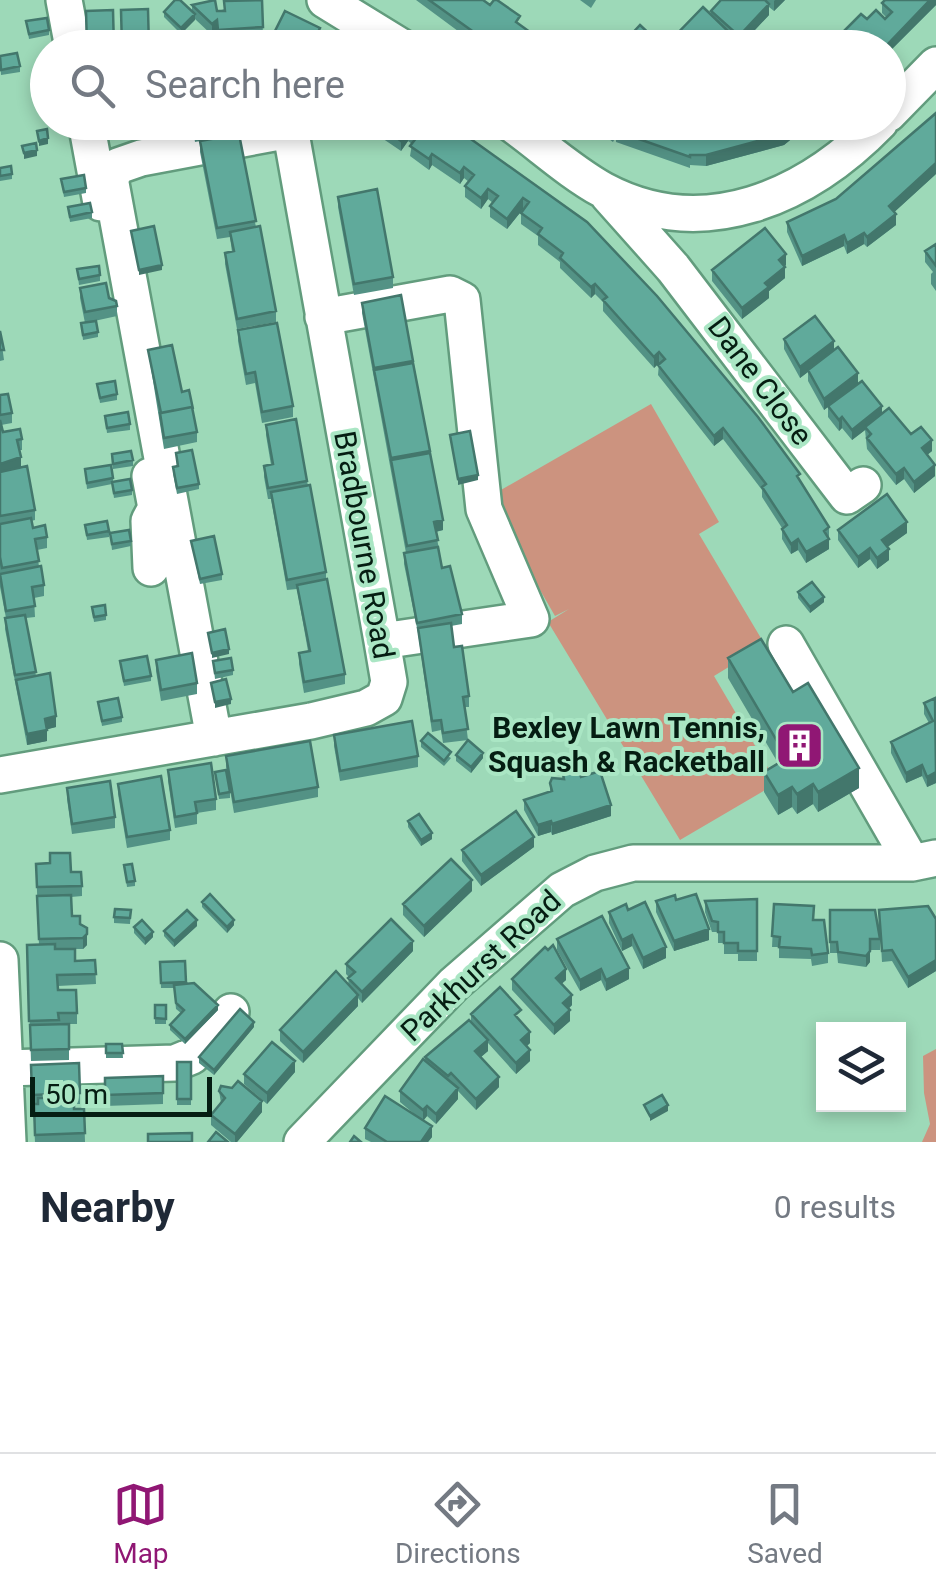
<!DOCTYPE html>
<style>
body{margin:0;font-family:Roboto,sans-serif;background:#f6f6f7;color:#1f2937}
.controls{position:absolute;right:30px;bottom:30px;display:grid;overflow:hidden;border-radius:0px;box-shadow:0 5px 15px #0003}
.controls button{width:90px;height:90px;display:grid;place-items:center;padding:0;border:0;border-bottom:2px solid #e0e1e3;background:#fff;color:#1f2937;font:50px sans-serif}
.scale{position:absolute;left:30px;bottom:25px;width:182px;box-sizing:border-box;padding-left:10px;border:5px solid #051d12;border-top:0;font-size:28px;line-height:35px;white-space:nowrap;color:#051d12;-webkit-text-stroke:8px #aae6c4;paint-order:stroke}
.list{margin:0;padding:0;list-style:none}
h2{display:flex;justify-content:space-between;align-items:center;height:130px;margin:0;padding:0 40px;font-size:42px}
h2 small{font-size:32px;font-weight:400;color:#747a83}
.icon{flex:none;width:55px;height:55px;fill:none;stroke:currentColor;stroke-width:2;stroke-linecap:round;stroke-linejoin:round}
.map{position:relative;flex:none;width:936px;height:1142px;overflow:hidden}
.search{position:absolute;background:#fff;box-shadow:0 5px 15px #0003;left:30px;right:30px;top:30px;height:110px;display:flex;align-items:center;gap:25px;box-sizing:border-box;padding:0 35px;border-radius:55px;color:#747a83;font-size:38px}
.sheet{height:310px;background:#fff}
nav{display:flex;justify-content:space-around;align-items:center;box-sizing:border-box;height:140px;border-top:2px solid #e0e1e3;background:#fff;font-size:28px;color:#747a83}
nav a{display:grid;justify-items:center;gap:5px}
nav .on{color:#901774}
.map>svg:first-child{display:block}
.green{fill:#cc937f}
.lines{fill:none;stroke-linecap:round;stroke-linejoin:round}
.minor-casing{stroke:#629c7d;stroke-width:40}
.minor{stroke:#fff;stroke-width:35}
.wall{fill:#539285}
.shaded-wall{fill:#43776c}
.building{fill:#60aa9b;stroke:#43776c;stroke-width:2.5}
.labels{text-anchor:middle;stroke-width:8;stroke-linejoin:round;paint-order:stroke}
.street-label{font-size:30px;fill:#051d12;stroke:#aae6c4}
.poi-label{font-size:30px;font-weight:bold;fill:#051d12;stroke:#aae6c4;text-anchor:end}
</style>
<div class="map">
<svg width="936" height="1142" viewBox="0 0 936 1142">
<rect width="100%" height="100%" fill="#9dd9b8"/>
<path class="green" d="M651,404L719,522L699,534L765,645L714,676L777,783L680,840L548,622L569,609L555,616L487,498Z
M936,1049V1142H922L930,1124L924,1093L923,1056Z"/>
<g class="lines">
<defs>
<path id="minor" d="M64,0L73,48
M325,0L403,48
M888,114L936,65
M86,122L101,203
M509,122C540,144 570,172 603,190C704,244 807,197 880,122
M608,195L673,268L847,496L863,485
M323,317L450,294L462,300L484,509L531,619L382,641
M150,476L156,508L149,521L151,568
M786,644L912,863
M214,738L110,178L118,166L141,158L290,130
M0,775L311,721L366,708L384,698L389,682L382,641L289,122
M0,960L8,1142
M5,1068L175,1063L192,1056L231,1012
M302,1142L454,984L562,890L595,873L633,863H912L936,858"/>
</defs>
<use href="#minor" class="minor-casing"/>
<use href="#minor" class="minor"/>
</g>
<path class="wall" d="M262,0L263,38L218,41L217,31L212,35L195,19L181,34L164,17V12L192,11V5L217,11Z
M416,0H483L552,48H481Z
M580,0H596L591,8Z
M721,0H785L774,11L769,7V15L739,47L730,39V44L726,48H672V39L711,15V11Z
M936,0V5L888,53L838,47V37L867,19H885L887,18L882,13V3Z
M26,21L49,30V35L29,39Z
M0,56L20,66V72L1,75Z
M192,122H234V134L276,311V322L237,329L225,264V253L232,252L230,237L217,239L200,152V141L195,142Z
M373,122H447L587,222L800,481L829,527V549L806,563L798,550L791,554L782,539V528L762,497V490L723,439L714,446L658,375L659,363L654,368L603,311V302L595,294L591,298L560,268V262L538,245V236L521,224V213L524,209H523L507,229L490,217V206L493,203L488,199L481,209L465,197V186L469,182L464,178L460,184L432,165L429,170L410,156L412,144L408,141L401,151L373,132Z
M586,122H697V124L703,122H816L802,135L800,132L784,145L706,166L690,165V168L616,142V136L613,142Z
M0,168L12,174V179L0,181Z
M936,174L894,212L896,225L867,247L864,244L847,254L844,246L802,266L787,232V222Z
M61,179L86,188V193L64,197Z
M338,197L393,277V288L354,295L338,207Z
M68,207L92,212V218L70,222Z
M936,244V291L931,284V274L933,272L925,262V251Z
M786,265L785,266V278L769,291V298L742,319L712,281V270Z
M77,269L100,275V281L79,285Z
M80,288L109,298L117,306V316L85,323L80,298Z
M401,295L443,520V530L436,532L442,568L462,614V624L451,626L454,647L469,696V707H464L468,740L443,743L441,730L432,732L418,633L404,564V553H406L362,313V303Z
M81,323L98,332V337L83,340Z
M238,330L293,406V417L262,423L255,383L246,385L238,341Z
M0,331L4,360L0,361Z
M784,339L858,384L824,410L808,381V372L800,378L784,349Z
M148,350L197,432V442L164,449Z
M97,384L117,394V400L100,403Z
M0,395L12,413V423L1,425L3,432L22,439V450H20L21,468L35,510V520L31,521L33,528L47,537V548L37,550L39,567L44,585V596L34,598L35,617L26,618L36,676L56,727L47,729V741L27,745L5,629L6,618L0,587Z
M828,406L882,413L932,451L927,455L935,476L914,493L904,479L896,485L867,449L865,430L852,440L842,428L839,431L828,417Z
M105,416L130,424V430L107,433Z
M266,425L307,481L326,572V579L345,674V684L304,693L299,664V653L308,651L297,589L287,590L271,499H268L264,477V466L271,465L266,435Z
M176,453L199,484V489L177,494L173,473V467H177Z
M112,454L133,460V466L113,469Z
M85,469L113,478V482L132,490V495L114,498L112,484L87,489Z
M85,525L109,531V537L87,540Z
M838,530L907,533L887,547L889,560L877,569L870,559L858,568L838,540Z
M110,533L131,541V546L112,550Z
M191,541L222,574V580L200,584Z
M798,592L824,602L810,613L798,598Z
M92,607L106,615V620L94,622Z
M728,658L793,692L859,788L818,812L813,804L797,814L792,807L778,815L764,792V772L778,763L728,678Z
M156,660L197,683V694L161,701L156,671Z
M120,661L151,676V681L124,686Z
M213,661L233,670V675L215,679Z
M936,700V783L927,787L922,776L906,783L891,753V742L929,723L924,714V703Z
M98,702L122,717V722L102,726Z
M334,735L418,756V767L340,781L334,746Z
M421,741L451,758L444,766L421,747Z
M456,755L483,758L471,773L456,761Z
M226,756L318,787V797L234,813L226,767Z
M168,770L216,799V810L197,813V824L175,828L168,781Z
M215,772L230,792V798L219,799Z
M563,774L581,777L611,816L552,835L551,832L538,836L524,810V800L550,792V783L563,779Z
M118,784L170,830V840L127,848L118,794Z
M67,788L115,817V828L72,834L67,799Z
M408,821L432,839L421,846L408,827Z
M534,847L481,886L462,861V850Z
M36,864L71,872L82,886V896L71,897L72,916L80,924L87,945L83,949H75V961L95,960L96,984L58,986V990L77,1013V1024H59H69V1060L31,1061L27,945H39Z
M124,865L135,881V886L127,887Z
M472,891L424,937L403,915V904Z
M757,899V961H738V954H724V943H718V932H712L705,912V901Z
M656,901L709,940L674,951L656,912Z
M202,902L234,925L227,933L202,907Z
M774,904L813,920L828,953V963L812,966L811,959L779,958V947H772Z
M131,910L130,924L114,923V917Z
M628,910L666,958L643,969L632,946L622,951L609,923V912Z
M830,910L880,939V950H870V962L866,967L838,963L837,953H830Z
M879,910L936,919V971L908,988L892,961L882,962Z
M197,926L174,947L164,936V931Z
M134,927L153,937L145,945L134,933Z
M557,939L629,979L606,991L601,980L580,991L557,950Z
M413,951L362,1003L358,998V1006L303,1063L280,1041V1030L348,985L349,977L346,974V964Z
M160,962L186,982V984L218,1010L185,1044L170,1030V1025L181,1013L176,1009L174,988H161Z
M512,979L566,980L561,984L572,1005L568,1009L570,1021L554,1035L512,990Z
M155,1005H166V1024H155Z
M471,1014L520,1021L530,1043L527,1046L530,1061L516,1074L488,1043V1051L481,1057L499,1087L476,1110L458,1091V1099L436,1124L427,1116L423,1121L432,1137L428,1142H371L365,1139V1128L420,1119L400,1102V1091L425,1061V1057L471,1022Z
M254,1027L214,1075L199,1063V1057Z
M106,1044H122L123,1058H106Z
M177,1062H191V1105H177Z
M79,1063L80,1104H74V1109H84L85,1142H35L31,1065Z
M295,1072L267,1104L244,1084V1074Z
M163,1076V1104L105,1106V1078Z
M232,1088L262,1112L237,1142H231L211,1125V1115L221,1103L219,1091Z"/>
<path class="shaded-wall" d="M775,0H785L774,11V1Z
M930,0H936V5L888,53V48H884Z
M769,4V15L739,47V36Z
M195,14V20L181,34V28Z
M217,20V31L212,35V24Z
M320,28V39L315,48H310Z
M730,33V44L726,48H716Z
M48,92V98L38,100V94Z
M798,122H800V132L784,145L706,166V155Z
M804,122H816L802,135V124Z
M408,131V141L401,151V141Z
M48,138V144L39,146V141Z
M37,150V156L24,159V153Z
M432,154V165L429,170V159Z
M936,163V174L889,217V206Z
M464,167V178L460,184V173Z
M488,189V199L481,209V198Z
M523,198V209L507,229V219Z
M896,214V225L867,247V237Z
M864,233V244L847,254V243Z
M844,235V246L802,266V256Z
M786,254V265L779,271V260Z
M162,265V270L139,275V270Z
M785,267V278L769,291V298L742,319V308L765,283Z
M595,284V294L591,298V287Z
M834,341V352L800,378V367Z
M659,352V363L654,368V357Z
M858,373V384L824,410V399Z
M882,406V417L852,440V430Z
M842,417V428L839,431V420Z
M723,428V439L714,446V436Z
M932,440V451L922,459V448Z
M21,457V468L0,474V464Z
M935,465V476L914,493V482Z
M904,468V479L896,485V474Z
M478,475V480L458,485V479Z
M443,520V530L434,532V522Z
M907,522V533L882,551V540Z
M798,539V550L791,554V544Z
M829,539V549L806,563V552Z
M870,548V559L858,568V557Z
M889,549V560L877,569V558Z
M824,597V602L810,613V607Z
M229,649V654L212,658V653Z
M231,699V704L215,708V702Z
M56,716V727L45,730V719Z
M47,730V741L27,745V734Z
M483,753V758L471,773V767Z
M922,765V776L906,783V773Z
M859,768V788L818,812V792Z
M936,772V783L927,787V777Z
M813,784V804L797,814V794Z
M792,787V807L778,815V795Z
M611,805V816L552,835V824Z
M551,821V832L538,836V825Z
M432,833V839L421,846V840Z
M534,837V847L481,886V875Z
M472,880V891L424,937V926Z
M197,920V926L174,947V941Z
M234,920V925L227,933V927Z
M709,929V940L674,951V941Z
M153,932V937L145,945V939Z
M87,934V945L83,949V938Z
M632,935V946L622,951V940Z
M413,941V951L362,1003V992Z
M666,947V958L643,969V958Z
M870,951V962L866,967V956Z
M936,960V971L908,988V977Z
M629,968V979L606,991V980Z
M566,969V980L556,989V978Z
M601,969V980L580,991V980Z
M358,995V1006L303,1063V1052Z
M572,995V1005L563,1014V1003Z
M218,1005V1010L185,1044V1039Z
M570,1010V1021L554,1035V1025Z
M254,1022V1027L214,1075V1070Z
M530,1032V1043L521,1051V1040Z
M488,1040V1051L475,1062V1051Z
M530,1050V1061L516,1074V1063Z
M295,1061V1072L267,1104V1093Z
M499,1077V1087L476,1110V1099Z
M458,1088V1099L436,1124V1114Z
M262,1101V1112L237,1142H235V1134Z
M668,1105V1111L650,1121V1116Z
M427,1106V1116L423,1121V1110Z
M432,1126V1137L428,1142H421Z"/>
<path class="building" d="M175,0H180L195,14L181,28L164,12Z
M215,0L217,11H225L224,1L262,0L263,27L218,30L217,20L212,24L192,5Z
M429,0H483L490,5L494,0H497L520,16L516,22L552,48H496Z
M721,0H765L769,4L739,36L711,11Z
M885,0H930L884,48H838L843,42L838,37L861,14L867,19L876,10L885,19L892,12L882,3Z
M703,7L730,33L716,48H672L676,43L672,39Z
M148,9L149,48H122L121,10Z
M113,10L114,48H87L86,11Z
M285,11L320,28L310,48H273L268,45Z
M47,18L49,30L29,34L26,21Z
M640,25L657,41L650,48H635L627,39Z
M219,42L220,48H190Z
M17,53L20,66L1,70L0,56Z
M48,82V92L38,94L36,85Z
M936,113V163L889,206L896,214L867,237L864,233L847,243L844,235L802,256L787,222L836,199Z
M194,122H234V125L195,132Z
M375,122H447L587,222L657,296L758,417L800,474L797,476L829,527L824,531L829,539L806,552L798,539L791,544L782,529L787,525L762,487L766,484L723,428L714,436L658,365L665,359L659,352L654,357L603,300L607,297L595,284L591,287L560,258L563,253L538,234L542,228L521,213L529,202L523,198L507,219L490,206L498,196L488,189L481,198L465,186L474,175L464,167L460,173L432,154L429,159L410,146L417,137L408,131L401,141Z
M602,122H618L613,131Z
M620,122H696V125L703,122H798L784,134L706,155H690V157L616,131Z
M47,129L48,138L39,141L37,131Z
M239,134L256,221L217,228L200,141Z
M36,143L37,150L24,153L22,146Z
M11,166L12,174L0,176V168Z
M84,175L86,188L64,192L61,179Z
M377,189L393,277L354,284L338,197Z
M90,203L92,212L70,217L68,207Z
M154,226L162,265L139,270L131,231Z
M260,226L276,311L237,319L225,253L234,251L230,232Z
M765,228L786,254L779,260L785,267L765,283L769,287L742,308L712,270Z
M936,244V266L925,251Z
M99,266L100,275L79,279L77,269Z
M106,283L109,298L116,301L117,306L85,312L80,288Z
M401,295L413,361L374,368L362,303Z
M815,316L834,341L800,367L784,339Z
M96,321L98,332L83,335L81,323Z
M277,323L293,406L262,412L255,372L246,374L238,330Z
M0,331L4,350H0Z
M172,345L182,392L189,390L193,409L192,407L161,413L148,350Z
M838,347L858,373L824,399L808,370Z
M413,363L430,451L391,458L374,370Z
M115,381L117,394L100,398L97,384Z
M862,381L882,406L852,430L842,417L839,420L828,406Z
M8,394L12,413L0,415V395Z
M192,407L197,432L164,438L160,413Z
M889,408L911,434L921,427L932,440L922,448L935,465L914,482L904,468L896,474L867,438L871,434L865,427Z
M128,412L130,424L107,428L105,416Z
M296,419L307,481L268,488L264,466L273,464L266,425Z
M0,420L3,432L20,429L22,439L17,440L21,457L0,464Z
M470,431L478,475L458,479L450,435Z
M192,450L199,484L177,488L173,467L178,466L176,453Z
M131,451L133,460L113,464L112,454Z
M430,453L443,520L434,522L438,540L407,546L391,460Z
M111,465L113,478L87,483L85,469Z
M27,466L35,510L0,516V472Z
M130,479L132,490L114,493L112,482Z
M310,485L326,572L287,580L271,492Z
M887,494L907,522L882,540L889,549L877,558L870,548L858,557L838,530Z
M31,518L33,528L45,525L47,537L35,539L39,561L2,568L0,557V524Z
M107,521L109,531L87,535L85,525Z
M129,530L131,541L112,544L110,533Z
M214,536L222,574L200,579L191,541Z
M438,547L442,568L450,566L462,614L417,623L404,553Z
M41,566L44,585L32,587L35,606L6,611L0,574Z
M327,579L345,674L304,682L299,653L310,651L297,585Z
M812,582L824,597L810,607L798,592Z
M105,605L106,615L94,617L92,607Z
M25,615L36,672L15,675L5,618Z
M451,623L454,647L462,646L469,696L463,697L468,729L443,733L441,720L432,721L418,628Z
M225,629L229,649L212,653L208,633Z
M761,639L793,692L808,683L859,768L818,792L813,784L797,794L792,787L778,795L764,772L787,758L728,658Z
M192,653L197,683L161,690L156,660Z
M147,656L151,676L124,681L120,661Z
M231,658L233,670L215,673L213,661Z
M50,673L56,716L45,719L47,730L27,734L16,680Z
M226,679L231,699L215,702L211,683Z
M118,698L122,717L102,721L98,702Z
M935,698L936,772L927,777L922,765L906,773L891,742L933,721L924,703Z
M412,721L418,756L340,771L334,735Z
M428,733L451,752L444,761L421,741Z
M468,740L483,753L471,767L456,755Z
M310,741L318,787L234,802L226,756Z
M211,763L216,799L195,802L197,813L175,817L168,770Z
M578,769L581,777L600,771L611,805L552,824L551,821L538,825L524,800L552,791L550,783L552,778L564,779L563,774Z
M226,770L230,792L219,794L215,772Z
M161,776L170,830L127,837L118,784Z
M110,781L115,817L72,824L67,788Z
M516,811L534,837L481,875L462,850Z
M419,814L432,833L421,840L408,821Z
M50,853H70L71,872H81L82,886L37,887L36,864L50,863Z
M451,859L472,880L424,926L403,904Z
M132,864L135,881L127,882L124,865Z
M210,894L234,920L227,927L202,902Z
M696,894L709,929L674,941L656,901L675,895L676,900Z
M71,895L72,916H80V924L87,928V934L83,938L39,939L37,896Z
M757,899V951H738V943H724V932H718V922L712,921L705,901Z
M645,902L666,947L643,958L632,935L622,940L609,912L626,904L628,910Z
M774,904L814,906L813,920H824L828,953L812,955L811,949L779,947L780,937L772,936Z
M928,906L936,919V960L908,977L892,950L882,951L879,910Z
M115,909L131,910L130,918L114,917Z
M187,910L197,920L174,941L164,931Z
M830,910H875L880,939H870V951L866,956L838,952L837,942H830Z
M602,916L629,968L606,980L601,969L580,980L557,939Z
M391,919L413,941L362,992L348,978L355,972L346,964Z
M142,920L153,932L145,939L134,927Z
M55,944V949H75V961L95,960L96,974L57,975L58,990H76L77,1013H58L59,1020L29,1021L27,945Z
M553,945L566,969L556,978L572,995L563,1003L570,1010L554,1025L512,979L545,947L548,950Z
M185,961L186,982L161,983L160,962Z
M336,971L358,995L303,1052L280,1030Z
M194,983L218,1005L185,1039L170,1025L184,1010L176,1003L174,985Z
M500,987L521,1010L515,1015L530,1032L521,1040L530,1050L516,1063L471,1014Z
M155,1005H166V1019L155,1018Z
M240,1009L254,1022L214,1070L199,1057Z
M469,1020L488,1040L475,1051L499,1077L476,1099L451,1073L448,1076L425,1057Z
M69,1024V1049L31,1050L30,1025Z
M272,1042L295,1061L267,1093L244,1074Z
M106,1044H122L123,1053H106Z
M423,1059L458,1088L436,1114L427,1106L423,1110L400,1091Z
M177,1062H191V1099H177Z
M79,1063L80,1093L32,1095L31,1065Z
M163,1076V1093L105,1095V1078Z
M238,1081L262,1101L235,1134L211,1115L225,1098L219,1091L221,1086L232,1088Z
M662,1095L668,1105L650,1116L644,1105Z
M385,1096L432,1126L421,1142H387L365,1128Z
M38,1098H54V1104L74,1103V1109H84L85,1133L35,1135L34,1104H38Z
M216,1132L228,1142H208Z
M192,1133V1142H148V1134Z
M354,1136L361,1142H350Z"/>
<defs>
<symbol id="building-square" viewBox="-11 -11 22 22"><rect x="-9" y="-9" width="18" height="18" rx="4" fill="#901774" stroke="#aae6c4"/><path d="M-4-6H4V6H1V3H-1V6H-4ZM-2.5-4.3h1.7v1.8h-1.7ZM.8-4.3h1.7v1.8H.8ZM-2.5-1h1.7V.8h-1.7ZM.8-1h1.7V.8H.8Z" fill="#fff"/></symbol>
</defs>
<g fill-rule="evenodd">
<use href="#building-square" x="772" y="718" width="55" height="55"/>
</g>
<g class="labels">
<g class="street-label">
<text transform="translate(760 381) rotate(53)" y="10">Dane Close</text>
<text transform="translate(364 545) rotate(80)" y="10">Bradbourne Road</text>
<text transform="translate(481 966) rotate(-43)" y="10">Parkhurst Road</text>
</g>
<g class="poi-label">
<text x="765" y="738">Bexley Lawn Tennis,<tspan x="765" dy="34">Squash &amp; Racketball</tspan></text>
</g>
</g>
</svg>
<div class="controls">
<button><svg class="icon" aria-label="layers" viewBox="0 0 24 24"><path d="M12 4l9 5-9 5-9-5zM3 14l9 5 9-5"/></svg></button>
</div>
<div class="scale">50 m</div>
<div class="search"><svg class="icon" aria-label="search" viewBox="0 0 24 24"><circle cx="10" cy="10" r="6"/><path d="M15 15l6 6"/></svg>Search here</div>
</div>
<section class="sheet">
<h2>Nearby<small>0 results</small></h2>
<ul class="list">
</ul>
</section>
<nav>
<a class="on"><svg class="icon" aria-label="map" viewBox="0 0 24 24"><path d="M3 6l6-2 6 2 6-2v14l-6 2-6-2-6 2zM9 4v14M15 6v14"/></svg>Map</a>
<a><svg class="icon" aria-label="directions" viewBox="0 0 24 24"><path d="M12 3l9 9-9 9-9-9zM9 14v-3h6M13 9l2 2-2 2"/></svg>Directions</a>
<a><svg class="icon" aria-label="saved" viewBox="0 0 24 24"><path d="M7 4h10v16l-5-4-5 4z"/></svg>Saved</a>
</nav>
